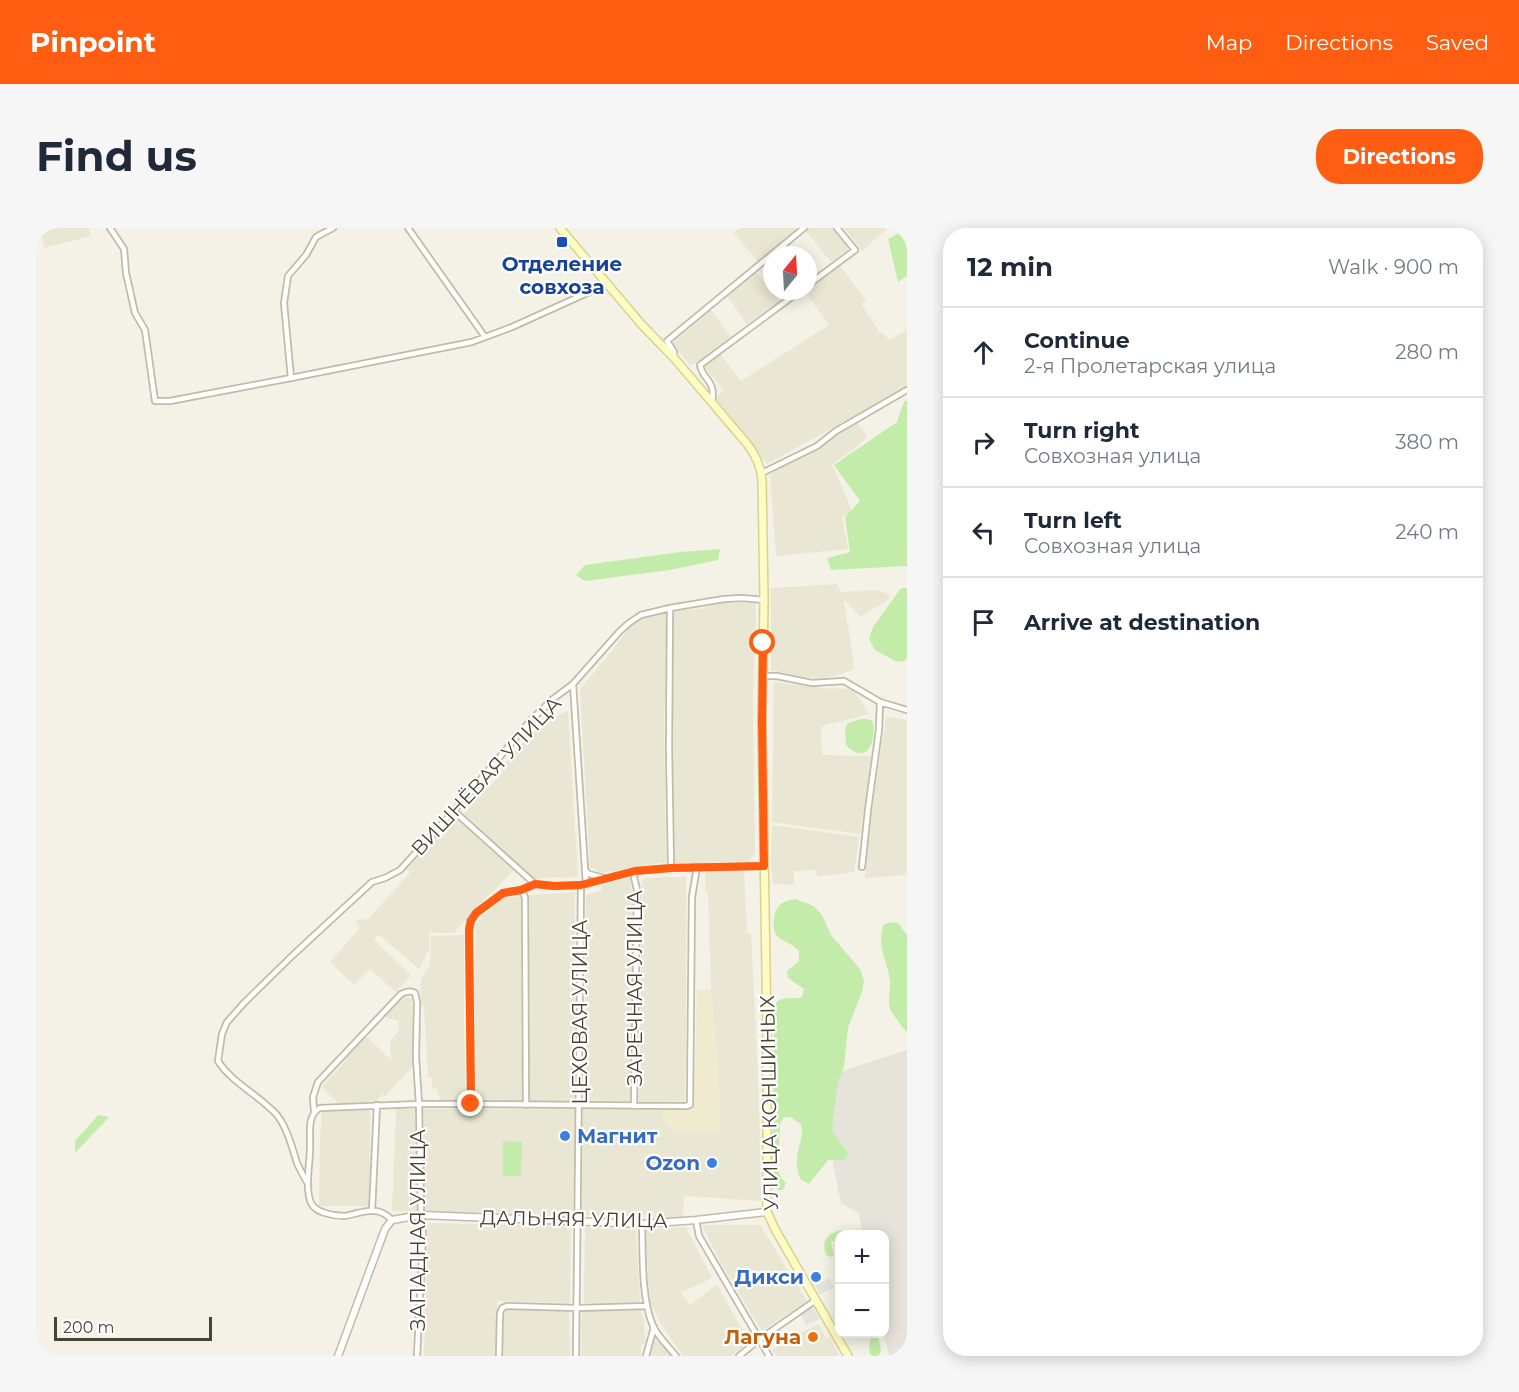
<!DOCTYPE html>
<meta charset="utf-8">
<style>
body{margin:0;font-family:Montserrat,sans-serif;background:#f6f6f7;color:#1f2937}
.controls{position:absolute;right:18px;bottom:18px;display:grid;overflow:hidden;border-radius:12px;box-shadow:0 3px 15px #0003}
.controls button{width:54px;height:54px;display:grid;place-items:center;padding:0;border:0;border-bottom:2px solid #e0e1e3;background:#fff;color:#1f2937;font:30px sans-serif}
.compass{position:absolute;left:727px;top:18px;width:54px;height:54px;border-radius:50%;background:#fff;box-shadow:0 3px 15px #0003;rotate:18deg}
.scale{position:absolute;left:18px;bottom:15px;width:158px;box-sizing:border-box;padding-left:6px;border:3px solid #484334;border-top:0;font-size:16px;line-height:21px;white-space:nowrap;color:#484334;-webkit-text-stroke:4px #fff;paint-order:stroke}
.stop{position:absolute;width:18px;height:18px;margin:-14px;border:4px solid #ff5e12;border-radius:50%;background:#fff}
.stop.end{background:#ff5e12;border-color:#fff;box-shadow:0 2px 6px #0008}
.list{margin:0;padding:0;list-style:none}
h2{display:flex;justify-content:space-between;align-items:center;height:78px;margin:0;padding:0 24px;font-size:26px}
h2 small{font-size:20px;font-weight:400;color:#747a83}
.list li{display:grid;grid-template-columns:39px 1fr auto;gap:18px;align-items:center;box-sizing:border-box;height:90px;padding:0 24px;border-top:2px solid #e0e1e3}
.list b{display:block;font-size:22px;white-space:nowrap}
.list p{margin:0;font-size:20px;white-space:nowrap;color:#747a83}
.list em{font-size:20px;font-style:normal;color:#747a83}
.icon{flex:none;width:33px;height:33px;fill:none;stroke:currentColor;stroke-width:2;stroke-linecap:round;stroke-linejoin:round}
.map{position:relative;flex:none;width:871px;height:1128px;overflow:hidden;border-radius:24px}
header{display:flex;align-items:center;gap:36px;box-sizing:border-box;height:84px;padding:0 30px;background:#ff5e12;color:#fff}
header strong{font-size:28px}
nav{display:flex;gap:33px;margin-inline-start:auto;font-size:21px}
.intro{display:flex;align-items:center;justify-content:space-between;box-sizing:border-box;height:144px;padding:0 36px}
h1{margin:0;font-size:42px}
.button{padding:15px 27px;border-radius:24px;background:#ff5e12;color:#fff;font-size:21px;font-weight:700}
main{display:flex;gap:36px;padding:0 36px}
aside{flex:1;background:#fff;border-radius:24px;box-shadow:0 3px 15px #0003}
.map>svg:first-child{display:block}
.residential{fill:#e9e6d3}
.industrial{fill:#e6e3da}
.education{fill:#efebce}
.green{fill:#c3ecab}
.parking{fill:#e5e3de}
.lines{fill:none;stroke-linecap:round;stroke-linejoin:round}
.stream{stroke:#9cc2f7;stroke-width:1.5}
.minor-casing{stroke:#c1bca7;stroke-width:8}
.tertiary-casing{stroke:#c1bca7;stroke-width:9}
.secondary-casing{stroke:#d8d291;stroke-width:10}
.minor{stroke:#fff;stroke-width:4.5}
.tertiary{stroke:#fff;stroke-width:6}
.secondary{stroke:#fffbc5;stroke-width:7}
.route{stroke:#ff5e12;stroke-width:8}
.transit-dot{fill:#1a4fb4;stroke:#fff;stroke-width:2}
.shop-dot{fill:#3f7fe0;stroke:#fff;stroke-width:2}
.food-dot{fill:#e8710a;stroke:#fff;stroke-width:2}
.labels{text-anchor:middle;stroke-width:4.5;stroke-linejoin:round;paint-order:stroke}
.transit-label{font-size:20px;font-weight:bold;fill:#164399;stroke:#fff}
.street-label{font-size:20px;fill:#484334;stroke:#fff}
.shop-label{font-size:20px;font-weight:bold;fill:#366cbe;stroke:#fff;text-anchor:end}
.food-label{font-size:20px;font-weight:bold;fill:#c56008;stroke:#fff;text-anchor:end}
</style>
<header>
<strong>Pinpoint</strong>
<nav><a>Map</a><a>Directions</a><a>Saved</a></nav>
</header>
<div class="intro"><h1>Find us</h1><a class="button">Directions</a></div>
<main>
<div class="map">
<svg width="871" height="1128" viewBox="0 0 871 1128">
<rect width="100%" height="100%" fill="#f4f2e6"/>
<path class="residential" d="M4,0H53L55,8L8,20Z
M704,0H762L723,35L698,5Z
M772,0H797L813,20L795,34L769,2Z
M808,0H852L826,23Z
M804,38L830,72L825,76L844,105L846,104L853,112L871,102V159L731,236L679,170L688,163L668,138L684,126L705,153L793,97L769,64Z
M720,44L744,73L711,96L691,68Z
M675,82L695,109L655,138L635,115Z
M820,193L831,209L817,222L796,236L816,283L806,289L812,321L740,328L734,247L742,240L785,218L802,204Z
M801,356L805,364L840,362L853,366V371L825,389L810,374H808L818,434L817,442L799,448L785,450L769,449L735,442V360Z
M684,375H719L720,393L717,470L719,625L712,633L637,636V522L635,516V483L637,383L664,381Z
M631,384L630,466L628,485L630,636L624,635L566,645L554,639L544,461L576,423L593,399L601,393L619,386Z
M738,454L786,460L817,461L833,486L785,498L786,527L835,528L830,570L824,606L736,594Z
M532,483L542,649L503,650L502,652L497,650L428,586L440,572L437,569L451,554L455,557L467,544L464,541L488,513L492,517L503,495Z
M850,489L871,492V647L829,650L835,591Z
M419,589L478,642L444,676L418,705H393V722L383,741L342,706L338,712L375,747L360,764L334,741L318,757L294,734L324,700L320,694L324,690L330,693L374,645L371,641Z
M736,597L823,609L818,644L781,649L780,642L758,643V657L737,656L735,638Z
M708,642L711,705H715L723,870L725,973L648,968L647,990L545,987L547,881H627L626,894L684,904L681,828L675,763L672,664H669V644Z
M626,649H650V814L649,873L603,875L606,651Z
M594,650L596,664L595,874L549,872L550,667L565,663V657Z
M539,664L538,874L493,873V667Z
M470,668L485,669L486,873L438,871V775L440,696L465,669Z
M428,707V798L430,872H404L401,861L396,860V849H392L388,777H385L384,757L386,749L394,737L395,708Z
M368,768L376,771L378,838L349,868L346,866L340,873L303,876L286,859L310,832L308,830L330,808L355,832L354,813L362,804L363,793L349,789Z
M334,880L333,978H283L284,913L286,882Z
M360,881H540L537,987L356,983Z
M392,995L535,998L534,1075L461,1073L460,1128H388Z
M666,997H724L771,1073L726,1103L687,1039Z
M549,999L600,1002L604,1074L548,1075Z
M650,999L676,1050L645,1065L654,1077L681,1056L713,1114L695,1128H647L625,1096L614,1074L609,1001Z
M471,1081L533,1083L534,1128H466V1088Z
M605,1081L606,1089L608,1090L609,1116H605V1128H545L546,1082Z
M783,1096L790,1111L794,1110L803,1128H740L736,1122L762,1106Z
M623,1111L635,1128H615L616,1114Z"/>
<path class="industrial" d="M871,822V1128H853L848,1106V1006H827L823,985L805,976L781,851Z"/>
<path class="education" d="M661,761H675L681,828L684,904L638,903L626,894L627,881L658,882Z"/>
<path class="green" d="M871,1V48L862,54L852,11Z
M871,172V338L795,342L791,330L814,324L809,289L824,273L798,237L861,194L868,174Z
M684,321L682,332L634,342L549,353L540,347L549,337L644,324Z
M865,360H871V430L867,434L859,433L839,422L833,411L837,399Z
M825,491H831L836,493C839,499 838,502 837,508C835,527 823,531 810,517L809,500L812,495Z
M759,671L778,678L786,687L795,707L824,741L828,753L826,764L812,800L808,838L802,854L797,890L796,902L805,916L813,925L808,932H792L773,956L764,951C762,944 760,937 761,931C762,917 768,910 765,896L754,889H748L744,896L742,942L745,950L750,955L748,960L744,963L736,956L738,785L740,775C748,767 756,772 766,769L768,761L752,750L751,743L763,733V723C756,715 745,713 740,707C735,699 738,681 745,676C749,673 754,672 759,671Z
M857,694L862,695L871,707V805C867,799 856,786 854,781C851,772 855,762 854,753C851,732 840,717 848,696Z
M62,887L73,889L39,925V913Z
M467,913L486,914L485,948H467Z
M810,1002L815,1006H804L803,1015L796,1013L795,1015L798,1027L795,1029L790,1027C784,1010 794,1003 810,1002Z
M839,1108L843,1111L845,1124L842,1128H837L834,1126L833,1117L835,1110Z"/>
<path class="parking" d="M793,1050L798,1059L784,1067L779,1058Z
M777,1079L784,1091L770,1097L765,1086Z"/>
<g class="lines">
<path class="stream" d="M0,1119L11,1128"/>
<defs>
<path id="minor" d="M74,0L88,21L90,45L99,85L109,102L119,173H134L255,150
M297,0L280,9L270,27L252,48L248,75L255,150L436,114L476,99L571,56
M372,0L449,109
M772,57L819,22L801,0
M638,129V124L631,113L768,0
M676,174C680,151 667,153 664,137L764,63
M726,245L781,218L800,203L871,162
M634,380L633,519L635,640
M727,448H741L776,455L808,453L844,474L871,482
M537,456L550,656
M418,583L499,656
M826,639L832,582L843,502L844,474
M549,642L553,646L568,650
M485,662L489,669L490,877
M435,876L433,702L434,693L440,685L467,665L485,662L499,656L517,658L545,657L599,643L635,640L728,638
M598,878L601,662L598,649L599,643
M278,883L277,869L282,854L365,766C369,764 374,762 379,765L381,774L380,829L383,876L385,987L387,1007L381,1128
M272,956C268,949 264,942 261,935C256,919 251,900 241,887C223,867 196,855 182,833L186,806L191,794L208,775L257,727L336,654L349,650L364,642L418,583L494,493L517,471L537,456L584,403L593,395L605,387L634,380L688,371L706,370L728,372
M336,983L341,877
M356,992C351,987 347,984 340,983C330,981 318,987 308,988C302,988 295,987 289,985C283,983 278,981 275,975C268,958 275,932 274,914C274,902 272,886 284,880L383,876H435L650,878L654,877L656,669L661,639
M660,992L663,1008L733,1128
M606,996C607,1026 605,1070 617,1098C622,1109 633,1119 640,1128
M463,1128L464,1085L466,1080L471,1078L542,1080L611,1078
M540,1128L545,657
M610,1128L618,1099
M703,1128L724,1111L780,1072"/>
<path id="tertiary" d="M302,1128L349,1001L356,992L385,987L606,996L660,992L731,984"/>
<path id="secondary" d="M524,0L606,97L639,131L712,217C720,228 725,238 726,252L728,372L726,494L731,804V984L740,1003L812,1128"/>
</defs>
<use href="#minor" class="minor-casing"/>
<use href="#tertiary" class="tertiary-casing"/>
<use href="#secondary" class="secondary-casing"/>
<use href="#minor" class="minor"/>
<use href="#tertiary" class="tertiary"/>
<use href="#secondary" class="secondary"/>
</g>
<g class="lines">
<path class="route" d="M435,876L433,702L435,693L440,685L467,665L485,662L499,656L518,658L545,657L599,643L635,640L728,638L726,494L727,415"/>
</g>
<rect class="transit-dot" x="520" y="8" width="12" height="12" rx="3"/>
<g class="shop-dot">
<circle cx="529" cy="908" r="6"/>
<circle cx="676" cy="935" r="6"/>
<circle cx="780" cy="1049" r="6"/>
</g>
<circle class="food-dot" cx="777" cy="1109" r="6"/>
<g class="labels">
<g class="transit-label">
<text x="526" y="43">Отделение<tspan x="526" dy="23">совхоза</tspan></text>
</g>
<g class="street-label">
<text transform="translate(450 548) rotate(-47)" y="7">ВИШНЁВАЯ УЛИЦА</text>
<text transform="translate(599 760) rotate(-90)" y="7">ЗАРЕЧНАЯ УЛИЦА</text>
<text transform="translate(544 784) rotate(-90)" y="7">ЦЕХОВАЯ УЛИЦА</text>
<text transform="translate(733 875) rotate(-91)" y="7">УЛИЦА КОНШИНЫХ</text>
<text transform="translate(538 991) rotate(1)" y="7">ДАЛЬНЯЯ УЛИЦА</text>
<text transform="translate(382 1002) rotate(-90)" y="7">ЗАПАДНАЯ УЛИЦА</text>
</g>
<g class="shop-label">
<text x="541" y="915" text-anchor="start">Магнит</text>
<text x="664" y="942">Ozon</text>
<text x="768" y="1056">Дикси</text>
</g>
<g class="food-label">
<text x="765" y="1116">Лагуна</text>
</g>
</g>
</svg>
<div class="controls">
<button>+</button>
<button>−</button>
</div>
<svg class="compass" viewBox="-18 -18 36 36"><path d="M0-13l5 13h-10z" fill="#e53935"/><path d="M0 13l5-13h-10z" fill="#747a83"/></svg>
<div class="scale">200 m</div>
<div class="stop" style="left:727px;top:415px"></div>
<div class="stop end" style="left:435px;top:876px"></div>
</div>
<aside>
<h2>12 min<small>Walk · 900 m</small></h2>
<ul class="list">
<li><svg class="icon" aria-label="ahead" viewBox="0 0 24 24"><path d="M12 20V5M6 11l6-6 6 6"/></svg><div><b>Continue</b><p>2-я Пролетарская улица</p></div><em>280 m</em></li>
<li><svg class="icon" aria-label="right" viewBox="0 0 24 24"><path d="M7 20v-9h11M14 6l5 5-5 5"/></svg><div><b>Turn right</b><p>Совхозная улица</p></div><em>380 m</em></li>
<li><svg class="icon" aria-label="left" viewBox="0 0 24 24"><path d="M17 20v-9H6M10 6l-5 5 5 5"/></svg><div><b>Turn left</b><p>Совхозная улица</p></div><em>240 m</em></li>
<li><svg class="icon" aria-label="arrive" viewBox="0 0 24 24"><path d="M6 21V4h12l-3 4 3 4H6"/></svg><div><b>Arrive at destination</b></div></li>
</ul>
</aside>
</main>
